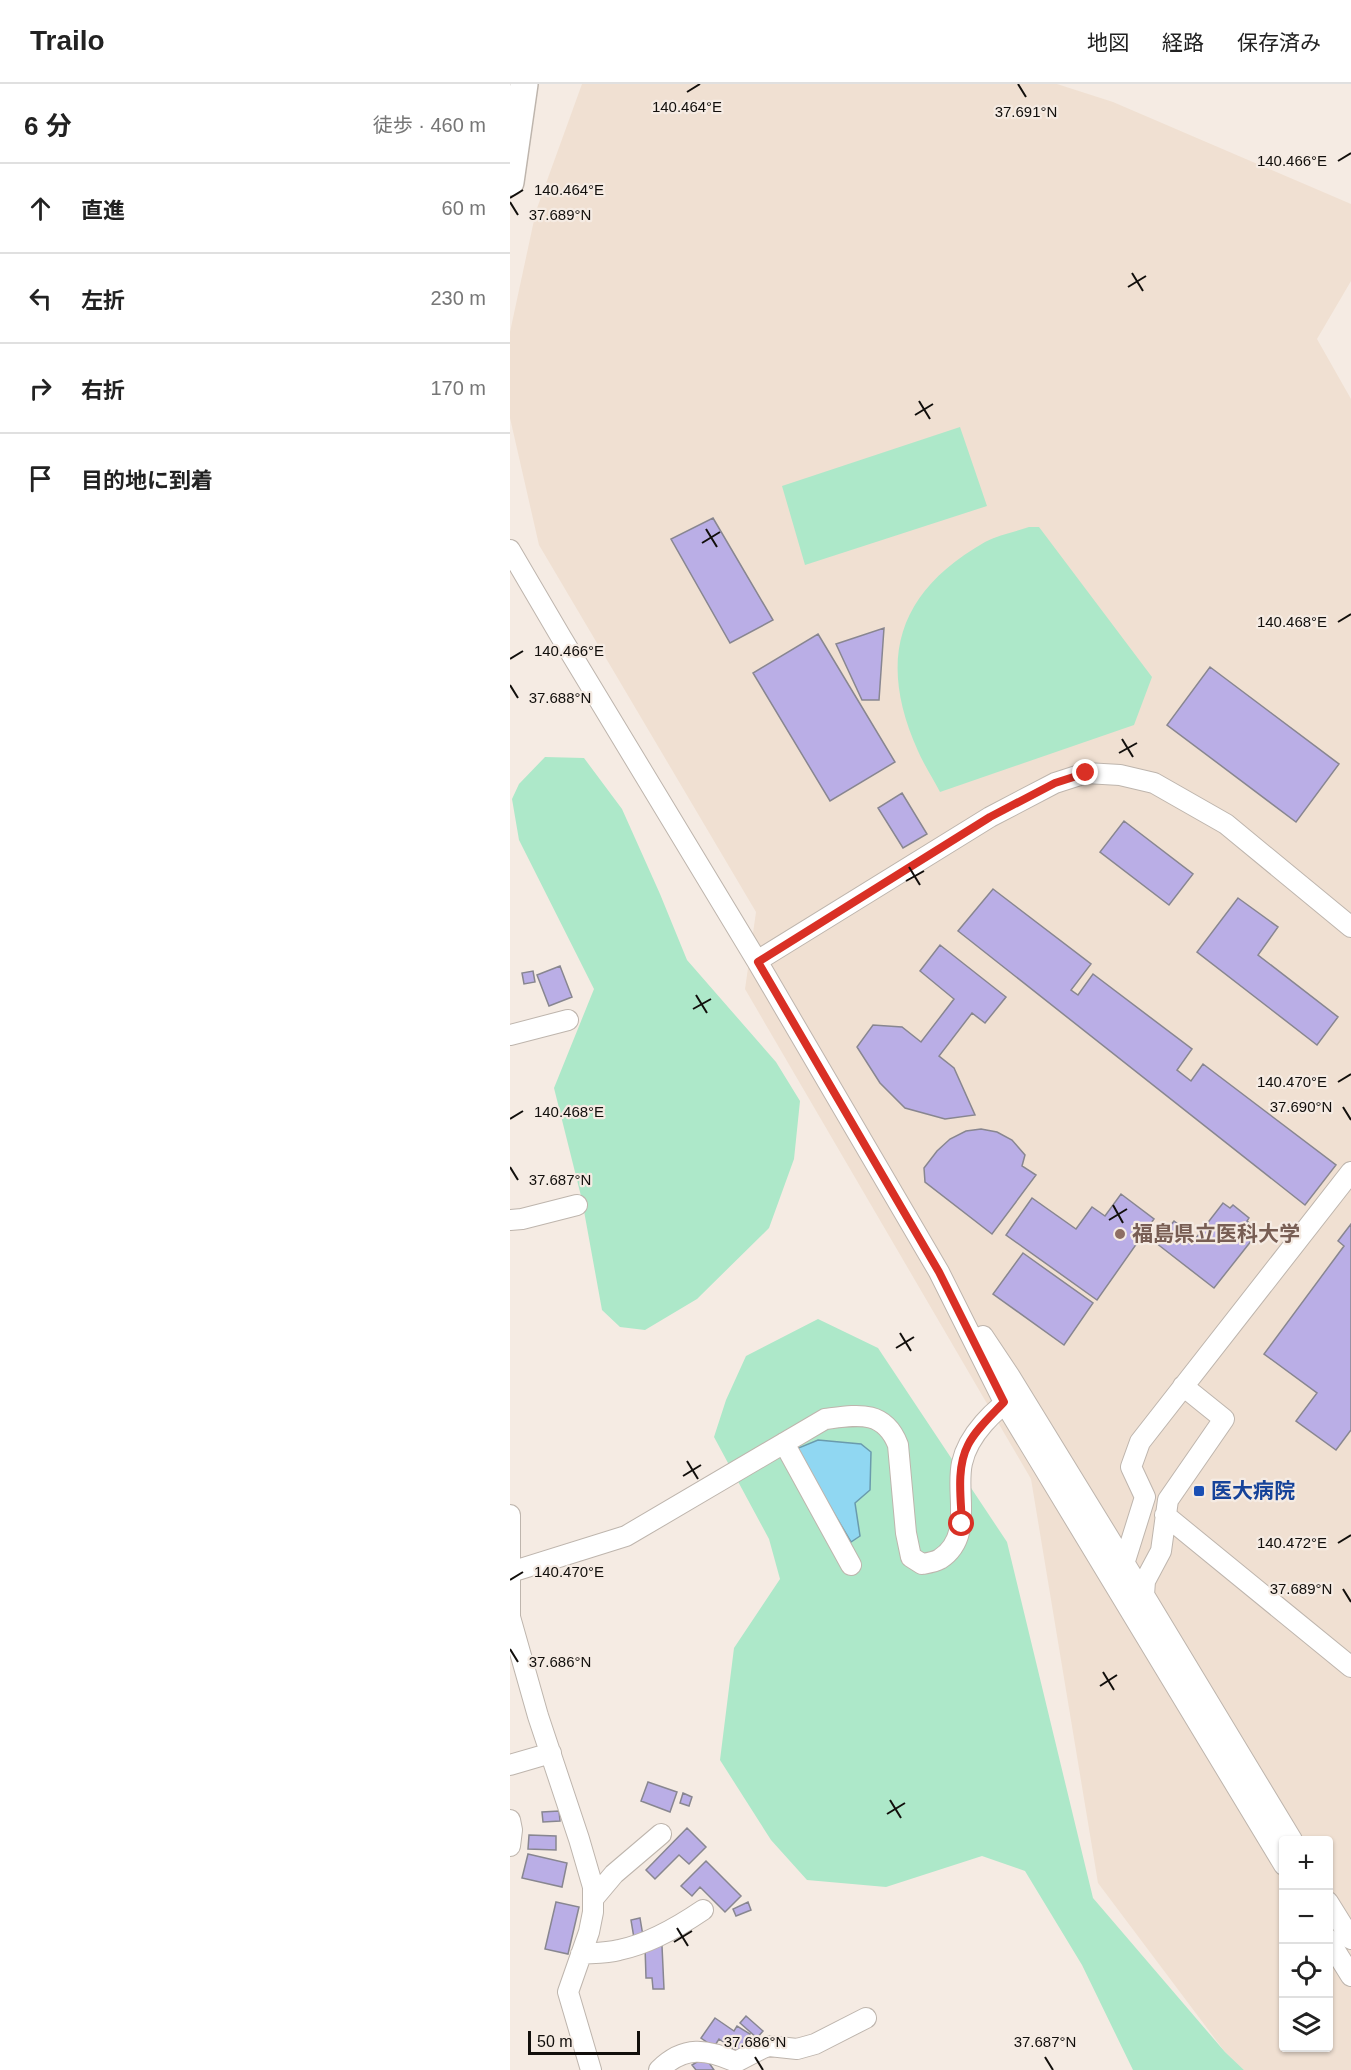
<!DOCTYPE html>
<html lang="ja">
<meta charset="utf-8">
<style>
body{margin:0;font-family:Arial,"Noto Sans JP",sans-serif;background:#f2f2f2;color:#222}
.controls{position:absolute;right:18px;bottom:18px;display:grid;overflow:hidden;border-radius:6px;box-shadow:0 2px 4px #0004}
.controls button{width:54px;height:54px;display:grid;place-items:center;padding:0;border:0;border-bottom:2px solid #e0e0e0;background:#fff;color:#222;font:30px sans-serif}
.scale{position:absolute;left:18px;bottom:15px;width:112px;box-sizing:border-box;padding-left:6px;border:3px solid #120f0c;border-top:0;font-size:16px;line-height:21px;white-space:nowrap;color:#120f0c;-webkit-text-stroke:4px #f5ebe3;paint-order:stroke}
.stop{position:absolute;width:18px;height:18px;margin:-14px;border:4px solid #d93025;border-radius:50%;background:#fff}
.stop.end{background:#d93025;border-color:#fff;box-shadow:0 2px 6px #0008}
.list{margin:0;padding:0;list-style:none}
h2{display:flex;justify-content:space-between;align-items:center;height:78px;margin:0;padding:0 24px;font-size:26px}
h2 small{font-size:20px;font-weight:400;color:#767676}
.list li{display:grid;grid-template-columns:39px 1fr auto;gap:18px;align-items:center;box-sizing:border-box;height:90px;padding:0 24px;border-top:2px solid #e0e0e0}
.list b{display:block;font-size:22px;white-space:nowrap}
.list em{font-size:20px;font-style:normal;color:#767676}
.icon{flex:none;width:33px;height:33px;fill:none;stroke:currentColor;stroke-width:2;stroke-linecap:round;stroke-linejoin:round}
.map{position:relative;flex:none;width:841px;height:1986px;overflow:hidden}
header{display:flex;align-items:center;gap:36px;box-sizing:border-box;height:84px;padding:0 30px;background:#fff;border-bottom:2px solid #e0e0e0}
header strong{font-size:28px}
nav{display:flex;gap:33px;margin-inline-start:auto;font-size:21px}
main{display:flex}
aside{flex:1;background:#fff}
.map>svg:first-child{display:block}
.built{fill:#f0e0d2;fill-rule:evenodd}
.green{fill:#ade8c9}
.water{fill:#90d7f2;stroke:#6a9bad;stroke-width:1.5}
.building{fill:#baaee6;stroke:#888690;stroke-width:1.5}
.lines{fill:none;stroke-linecap:round;stroke-linejoin:round}
.minor-casing{stroke:#beb5ad;stroke-width:22}
.highway-casing{stroke:#beb5ad;stroke-width:30}
.minor{stroke:#fff;stroke-width:20}
.highway{stroke:#fff;stroke-width:27}
.route{stroke:#d93025;stroke-width:8}
.ticks{fill:none;stroke:#120f0c;stroke-width:2}
.education-dot{fill:#8d6e63;stroke:#f5ebe3;stroke-width:2}
.transit-dot{fill:#1a4fb4;stroke:#f5ebe3;stroke-width:2}
.labels{text-anchor:middle;stroke-width:4.5;stroke-linejoin:round;paint-order:stroke}
.education-label{font-size:21px;font-weight:bold;fill:#785e54;stroke:#f5ebe3;text-anchor:start}
.transit-label{font-size:21px;font-weight:bold;fill:#164399;stroke:#f5ebe3;text-anchor:start}
.ticks-label{font-size:15px;text-anchor:middle;fill:#120f0c;stroke:#f5ebe3;stroke-width:4.5;stroke-linejoin:round;paint-order:stroke}
</style>
<header>
<strong>Trailo</strong>
<nav><a>地図</a><a>経路</a><a>保存済み</a></nav>
</header>
<main>
<aside>
<h2>6 分<small>徒歩 · 460 m</small></h2>
<ul class="list">
<li><svg class="icon" aria-label="ahead" viewBox="0 0 24 24"><path d="M12 20V5M6 11l6-6 6 6"/></svg><div><b>直進</b></div><em>60 m</em></li>
<li><svg class="icon" aria-label="left" viewBox="0 0 24 24"><path d="M17 20v-9H6M10 6l-5 5 5 5"/></svg><div><b>左折</b></div><em>230 m</em></li>
<li><svg class="icon" aria-label="right" viewBox="0 0 24 24"><path d="M7 20v-9h11M14 6l5 5-5 5"/></svg><div><b>右折</b></div><em>170 m</em></li>
<li><svg class="icon" aria-label="arrive" viewBox="0 0 24 24"><path d="M6 21V4h12l-3 4 3 4H6"/></svg><div><b>目的地に到着</b></div></li>
</ul>
</aside>
<div class="map">
<svg width="841" height="1986" viewBox="0 0 841 1986">
<rect width="100%" height="100%" fill="#f5ebe3"/>
<path class="built" d="M72,0H547L603,18L841,120V197L807,255L841,315V1986H734L715,1968L588,1799L521,1395L235,905L246,828L29,461L0,334V248L26,127ZM774,1756H818V1964H774Z"/>
<path class="green" d="M450,343L477,422L295,481L272,402Z
M519,443H529L642,593L624,641L430,708C423,694 414,681 408,667C367,576 387,508 475,458C488,451 505,448 519,443Z
M35,673L74,674L112,725L150,810L177,876L266,978L290,1017L284,1075L259,1144L187,1215L135,1246L110,1243L92,1226L72,1116L44,1004L84,905L9,756L2,715L9,700Z
M308,1235L368,1264L497,1458L583,1814L715,1968L734,1986H623L572,1881L515,1787L472,1772L376,1803L297,1796L261,1756L210,1676L224,1564L270,1495L259,1455L204,1353L216,1316L236,1272Z"/>
<path class="water" d="M308,1356L351,1360L361,1368L360,1406L345,1419L350,1452L341,1458L286,1365Z"/>
<path class="building" d="M203,434L263,536L220,559L161,455Z
M374,544L369,616H352L326,560Z
M308,550L385,678L320,717L243,589Z
M700,583L829,680L786,738L657,641Z
M392,709L417,750L393,764L368,724Z
M614,737L683,790L659,821L590,768Z
M483,805L581,880L561,906L568,911L583,890L682,965L667,986L681,997L693,980L826,1081L795,1121L448,847Z
M728,814L768,843L748,871L828,933L807,961L687,868Z
M430,861L496,913L475,939L462,929L429,972L444,984L465,1031L435,1035L395,1024L370,999L347,963L363,941L392,943L411,958L444,915L410,887Z
M50,882L62,913L39,922L27,891Z
M23,887L25,898L14,900L12,889Z
M471,1045L487,1048L502,1056L515,1071L512,1082L526,1091L482,1150L415,1098L414,1084L427,1067L440,1055L456,1047Z
M611,1110L644,1135L587,1216L496,1151L522,1114L566,1145L582,1123L595,1132Z
M713,1119L720,1124L723,1121L739,1134L737,1137L749,1147L704,1204L646,1159L664,1137L686,1154Z
M841,1140V1346L826,1366L786,1337L807,1309L754,1270L834,1162L828,1157Z
M513,1169L583,1219L554,1261L483,1210Z
M138,1698L167,1708L160,1728L131,1717Z
M173,1709L182,1713L179,1722L170,1719Z
M49,1727L50,1737L33,1738L32,1728Z
M177,1744L196,1763L179,1780L169,1771L145,1795L136,1786Z
M19,1751L46,1752V1766L18,1765Z
M18,1770L57,1779L52,1803L12,1794Z
M196,1777L231,1812L215,1828L190,1803L182,1812L171,1802Z
M46,1818L69,1823L58,1870L35,1865Z
M238,1818L241,1826L226,1832L223,1825Z
M130,1834L133,1852L124,1854L121,1836Z
M135,1862H152L154,1905H143L142,1894H136Z
M236,1932L253,1947L247,1954L230,1939Z
M205,1934L224,1947L227,1942L240,1950L228,1968L209,1955L204,1963L191,1954Z
M195,1973L204,1986H186L182,1981Z"/>
<g class="lines">
<defs>
<path id="minor" d="M0,466L51,553L247,877L429,1188L494,1318L774,1781
M247,877L480,733L545,699L576,689L610,691L644,699L716,740L841,843
M0,951L58,936
M0,1136L12,1135L67,1121
M473,1252L499,1291L634,1511L782,1756
M274,1359L341,1481
M0,1431V1533L28,1632L69,1755L83,1803V1828L79,1848L58,1908L81,1986
M655,1431L841,1583
M1,1488L116,1452L315,1335C347,1331 374,1325 388,1361L396,1449L401,1473L412,1480C418,1479 425,1478 430,1475C464,1453 445,1410 452,1379C458,1351 485,1324 509,1310
M614,1488V1480L635,1413L621,1383L630,1358L841,1088
M634,1511L635,1497L651,1467L658,1416L714,1335L673,1302
M0,1681L41,1669
M0,1736L2,1746L0,1762
M83,1815L104,1790L151,1750
M818,1818L841,1855
M818,1855L841,1892
M71,1870C84,1869 97,1869 109,1866C139,1860 168,1843 193,1826
M149,1986C174,1961 197,1965 226,1978L253,1964L259,1962L287,1965L305,1960L356,1934"/>
<path id="highway" d="M0,98L14,0"/>
</defs>
<use href="#minor" class="minor-casing"/>
<use href="#highway" class="highway-casing"/>
<use href="#minor" class="minor"/>
<use href="#highway" class="highway"/>
</g>
<g class="lines">
<path class="route" d="M452,1440C451,1415 446,1384 458,1361C466,1345 482,1331 494,1318L429,1188L248,878L480,733L545,699L576,689"/>
</g>
<path class="ticks" d="M508,0L516,13M177,8L190,0M828,77L841,69M0,114L13,106M0,118L8,131M622,189L633,207M618,203L636,192M409,317L420,335M405,331L423,320M196,445L207,463M192,459L210,448M828,538L841,530M0,575L13,567M0,601L8,614M612,655L623,673M609,669L627,659M399,783L410,801M396,797L414,787M186,911L197,929M183,925L201,915M828,998L841,990M833,1023L841,1036M0,1035L13,1027M0,1083L8,1096M603,1121L613,1139M599,1136L617,1125M390,1249L401,1267M386,1264L404,1253M177,1377L188,1395M173,1392L191,1381M828,1459L841,1451M0,1496L13,1488M833,1505L841,1518M0,1565L8,1578M593,1588L604,1606M590,1602L607,1591M380,1716L391,1734M377,1730L395,1719M167,1844L178,1862M164,1858L182,1847M245,1973L253,1986M535,1973L543,1986"/>
<circle class="education-dot" cx="610" cy="1150" r="6"/>
<rect class="transit-dot" x="683" y="1401" width="12" height="12" rx="3"/>
<g class="labels">
<g class="education-label">
<text x="622" y="1157">福島県立医科大学</text>
</g>
<g class="transit-label">
<text x="701" y="1414">医大病院</text>
</g>
</g>
<g class="ticks-label">
<text x="177" y="28">140.464°E</text>
<text x="516" y="33">37.691°N</text>
<text x="782" y="82">140.466°E</text>
<text x="59" y="111">140.464°E</text>
<text x="50" y="136">37.689°N</text>
<text x="782" y="543">140.468°E</text>
<text x="59" y="572">140.466°E</text>
<text x="50" y="619">37.688°N</text>
<text x="782" y="1003">140.470°E</text>
<text x="791" y="1028">37.690°N</text>
<text x="59" y="1033">140.468°E</text>
<text x="50" y="1101">37.687°N</text>
<text x="782" y="1464">140.472°E</text>
<text x="59" y="1493">140.470°E</text>
<text x="791" y="1510">37.689°N</text>
<text x="50" y="1583">37.686°N</text>
<text x="245" y="1963">37.686°N</text>
<text x="535" y="1963">37.687°N</text>
</g>
</svg>
<div class="controls">
<button>+</button>
<button>−</button>
<button><svg class="icon" aria-label="locate" viewBox="0 0 24 24"><circle cx="12" cy="12" r="6"/><path d="M12 2v4M12 18v4M2 12h4M18 12h4"/></svg></button>
<button><svg class="icon" aria-label="layers" viewBox="0 0 24 24"><path d="M12 4l9 5-9 5-9-5zM3 14l9 5 9-5"/></svg></button>
</div>
<div class="scale">50 m</div>
<div class="stop" style="left:452px;top:1440px"></div>
<div class="stop end" style="left:576px;top:689px"></div>
</div>
</main>
